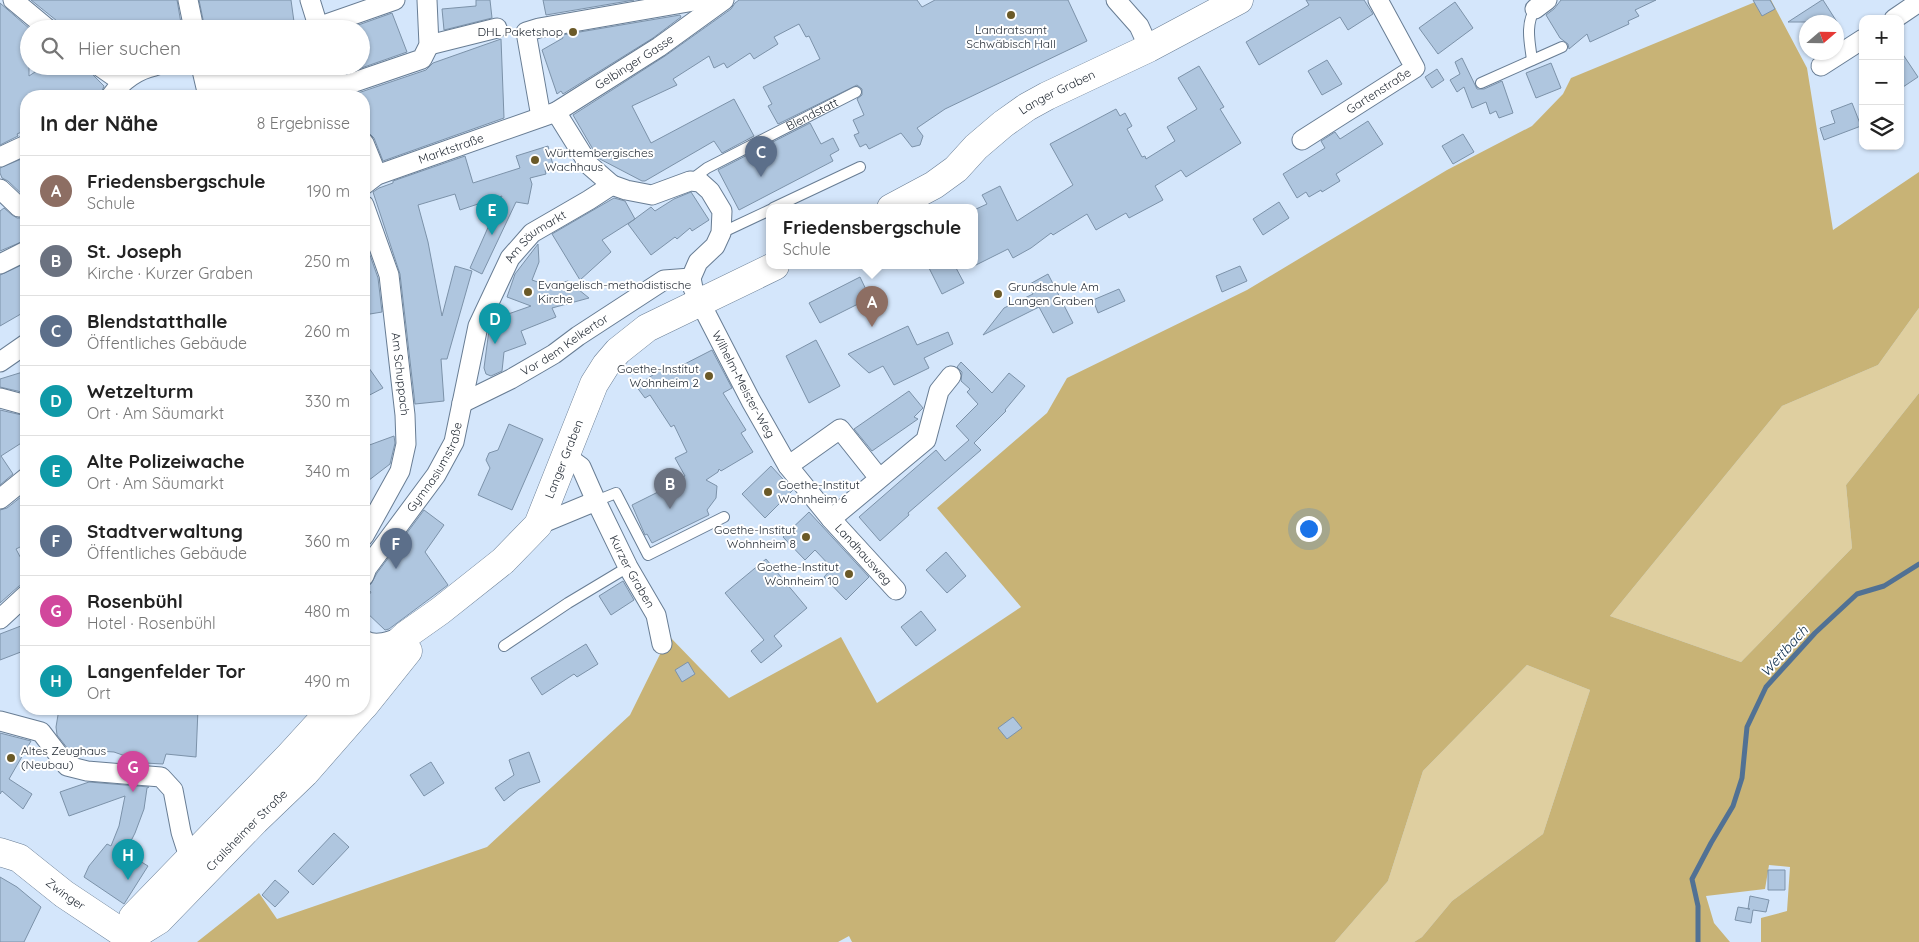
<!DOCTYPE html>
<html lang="de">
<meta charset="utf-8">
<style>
body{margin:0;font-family:Quicksand,sans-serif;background:#f2f2f2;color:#222}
.controls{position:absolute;right:15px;top:15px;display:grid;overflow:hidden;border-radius:10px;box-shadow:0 1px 4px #0004}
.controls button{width:45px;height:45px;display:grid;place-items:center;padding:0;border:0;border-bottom:1px solid #e0e0e0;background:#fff;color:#222;font:25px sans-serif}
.compass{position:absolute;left:1799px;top:15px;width:45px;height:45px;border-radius:50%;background:#fff;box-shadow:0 1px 4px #0004;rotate:70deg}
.you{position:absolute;left:1308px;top:528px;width:18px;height:18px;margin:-12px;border:4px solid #fff;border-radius:50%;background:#1a73e8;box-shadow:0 0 0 8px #1a73e833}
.badge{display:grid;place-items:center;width:32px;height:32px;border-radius:50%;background:#d93025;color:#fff;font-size:16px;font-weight:700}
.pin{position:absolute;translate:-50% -41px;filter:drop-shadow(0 1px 2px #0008)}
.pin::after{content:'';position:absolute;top:26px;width:18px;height:15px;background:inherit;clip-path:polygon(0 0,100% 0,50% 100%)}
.popup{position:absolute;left:766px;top:204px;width:212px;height:65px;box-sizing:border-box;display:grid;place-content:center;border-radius:10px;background:#fff;filter:drop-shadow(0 1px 4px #0005);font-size:16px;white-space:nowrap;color:#767676}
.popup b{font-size:19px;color:#222}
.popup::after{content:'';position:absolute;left:50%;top:100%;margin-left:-10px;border:10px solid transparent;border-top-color:#fff}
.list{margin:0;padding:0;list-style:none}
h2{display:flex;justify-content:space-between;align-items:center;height:65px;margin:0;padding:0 20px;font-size:21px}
h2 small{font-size:16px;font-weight:400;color:#767676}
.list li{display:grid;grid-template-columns:32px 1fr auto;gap:15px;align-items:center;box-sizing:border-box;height:70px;padding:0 20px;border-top:1px solid #e0e0e0}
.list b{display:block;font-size:19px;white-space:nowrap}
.list p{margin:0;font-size:16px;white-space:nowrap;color:#767676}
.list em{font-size:16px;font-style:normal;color:#767676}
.icon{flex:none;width:28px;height:28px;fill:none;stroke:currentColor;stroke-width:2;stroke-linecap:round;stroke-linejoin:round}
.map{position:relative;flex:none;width:1919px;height:942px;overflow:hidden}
.search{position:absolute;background:#fff;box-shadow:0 1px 4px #0004;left:20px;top:20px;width:350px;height:55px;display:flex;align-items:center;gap:12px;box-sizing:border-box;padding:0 18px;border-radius:28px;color:#767676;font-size:19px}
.panel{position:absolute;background:#fff;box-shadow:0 1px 4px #0004;left:20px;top:90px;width:350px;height:625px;border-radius:20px}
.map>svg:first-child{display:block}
.green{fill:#dfcfa0}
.forest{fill:#c8b376}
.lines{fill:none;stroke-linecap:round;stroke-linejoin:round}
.stream{stroke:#517194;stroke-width:5}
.building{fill:#afc6df;stroke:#7c92a9}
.lane-casing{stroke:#687d94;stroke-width:12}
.street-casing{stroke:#687d94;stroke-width:21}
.secondary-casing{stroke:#687d94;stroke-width:29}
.lane{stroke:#fff;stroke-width:10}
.street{stroke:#fff;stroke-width:19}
.secondary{stroke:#fff;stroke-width:28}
.poi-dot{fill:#6b5a28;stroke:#fff;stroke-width:2}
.labels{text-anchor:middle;stroke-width:4;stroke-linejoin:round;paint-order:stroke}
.poi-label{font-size:12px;fill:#1f2731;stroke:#fff;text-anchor:start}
.street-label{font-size:12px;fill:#1f2731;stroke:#fff}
.water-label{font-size:14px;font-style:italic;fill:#0d2d4c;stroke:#fff}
</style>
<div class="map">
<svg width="1919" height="942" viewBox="0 0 1919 942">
<rect width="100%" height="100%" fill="#d4e6fb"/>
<path class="green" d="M1919,308V393L1846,485L1852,548L1741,662L1610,616L1782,406L1878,365Z
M1527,665L1590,690L1543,834L1452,901L1422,937L1414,942H1335L1388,881L1423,771Z"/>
<path class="forest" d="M1760,0H1771L1807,68L1833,230L1919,172V308L1878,365L1782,406L1610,616L1741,662L1852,548L1846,485L1919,393V942H1761V918L1787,911L1790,867L1769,865L1765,889L1706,896L1714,923L1730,942H1414L1422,937L1452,901L1543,834L1590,690L1527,665L1423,771L1388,881L1335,942H852L849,936L838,942H197L259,893L277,919L487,847L630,715L669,636L729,698L841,637L877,703L1021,607L937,508L1047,413L1067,378L1247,290L1447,170L1532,126L1563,94L1571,78Z"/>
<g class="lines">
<path class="stream" d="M1698,942V906L1692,879L1711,843L1733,806L1742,778L1747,727L1766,687L1815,633L1857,594L1884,586L1919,564"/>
</g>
<path class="building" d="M31,0H177L182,29H67Z
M199,0H291L295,29H205Z
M476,0H490L492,18L444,30L442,9L476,6Z
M543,0H634L546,15Z
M739,0H917L922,7L935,0H1068L1087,41L945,109L917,128L923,136L920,145L912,147L901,133L869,149L866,144L860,147L854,135L859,133L853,120L864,115L857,99L862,95V89L857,85L778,124L768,106L772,104L763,87L820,59L809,36L806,37L799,24L774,37L778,44L754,59L750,53L727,68L724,63L714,68L709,56L673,79L677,85L632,106L651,143L734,99L754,136L722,153L714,141L645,181H642L598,158L573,115L665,56L731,9L735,3Z
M1306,0H1364L1373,14L1348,30L1340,17L1259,65L1246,42L1309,5Z
M1561,0H1656L1635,10L1639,16L1628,21L1629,24L1590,42L1587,34L1569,49L1568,44L1560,38L1546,15L1554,9Z
M1753,0H1770L1775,9L1762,16Z
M1823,0L1837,22H1788L1822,0Z
M1455,2L1473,28L1438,54L1419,28Z
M0,3L30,29L26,36L29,40V76L44,66H84L104,86L100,96H26V130L17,134L18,136L0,145Z
M392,13L407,52L347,73L345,66H361V29H347Z
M680,15L681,17L653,38L563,94L561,91L557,94L542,50L563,38L562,35Z
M501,39L504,118L383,161L374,138L370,134L364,132V96H355V94L426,70L433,63Z
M1900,50L1918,77L1900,89Z
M1462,58L1477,89H1484L1502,81L1513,113L1499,118L1496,111L1490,114L1486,102L1472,108L1464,87L1457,92L1450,80L1460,74L1455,62Z
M1327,60L1342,84L1322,95L1308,71Z
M1551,63L1561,88L1536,98L1526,73Z
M213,66H301L302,71L213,70Z
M1199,66L1224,107L1220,109L1241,143L1186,177L1181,170L1155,186L1163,200L1129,218L1126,213L1096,230L1087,214L1053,235L1051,233L1031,248L1013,258L1008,249L974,266V210L987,204L982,195L1000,186L1017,221L1073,185L1050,144L1116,109L1120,116L1125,113L1132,126L1127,129L1142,157L1145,156L1146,159L1175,141L1167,127L1197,109L1178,78Z
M1437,69L1444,80L1432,88L1425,77Z
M219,92L304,94L305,96H219Z
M1852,103L1861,126L1824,140L1820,128L1835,123L1831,111Z
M1368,121L1383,144L1336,174L1340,181L1322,192L1321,190L1309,197L1306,192L1297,198L1283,174L1325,148L1321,141L1335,132L1340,139Z
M810,123L821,144L833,138L839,150L830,155L833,161L739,210L718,170Z
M1463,134L1474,152L1453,164L1442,146Z
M548,146L553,165L550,166L551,168L545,170L546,174L530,178L532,184L528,204L516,202L482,274L470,268L502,196L460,210L455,194L418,205L428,242L442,316L455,266L472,271L447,359H441L444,401L415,404L400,274L373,192L379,188L393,183V181L465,156L473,183L520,168L516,156Z
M26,157V198L8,181L2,178L0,173V168Z
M691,192L709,220L692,231L690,228L677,239L675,237L651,255L628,224L651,207L655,211L674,199Z
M614,198L625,201L635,219L602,240L611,252L580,280L552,234Z
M1279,202L1289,218L1263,235L1253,219Z
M4,208L12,215L17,218H23L26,222V240L0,251V211Z
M364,238L378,278L382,312L364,315Z
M538,244L539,262L532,280L549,286L568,281L589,298L552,308L556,317L521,331L526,344L504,352L502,371L491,376L486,374L484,368L489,330L493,325L494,319L531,306L507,297L515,274Z
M26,263V311L0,326V275Z
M928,266H955L964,283L942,294Z
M1240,266L1247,281L1222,292L1216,276Z
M1048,274L1073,323L1053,333L1039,307L983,335L1004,308L1033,294L1028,285Z
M860,277L870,298L820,323L809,303Z
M1119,289L1125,301L1098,313L1093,300Z
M908,326L917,345L948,332L953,344L924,358L929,368L894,385L883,366L869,373L848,354Z
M816,340L840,386L809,403L786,356Z
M712,350L732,388L723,393L746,430L741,433L753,452L721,471L719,469L718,472L706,480L717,486L716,498L707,510L709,515L652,543L647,534L645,535L632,505L678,482L677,480L685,476L675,458L687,452L674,425L671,427L650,395L645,398L636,386L665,367L669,372Z
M364,361L383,388L364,398Z
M961,362L992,393L1009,373L1025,386L1005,410L1006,411L974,443L981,450L908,513L909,515L880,541L859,517L936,450L945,461L969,440L956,426L978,404L967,392L970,389L961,381L962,372L957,367Z
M26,371V393L0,387V379Z
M909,391L923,408L914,417L918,419L872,451L854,429Z
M0,410L26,416V440L1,456L13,474L0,485Z
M509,424L543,439L512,510L478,495L490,468L486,460L489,453L498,450Z
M394,436L395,443L390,464L364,484V447Z
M771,466L793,490L765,518L742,494Z
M26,493V544L16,549L26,568V584L19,586L0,603V510L7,508Z
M424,510L444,525L425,552L448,585L389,629L385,630L364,610V603L371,592L366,588L371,584L377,573Z
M809,512L869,577L846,600L824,577L832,568L815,550L805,560L783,537Z
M946,552L966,576L947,593L926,570Z
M766,559L807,608L774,636L782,646L761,663L751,651L764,640L725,593Z
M623,581L634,600L611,615L599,596Z
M921,611L936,630L916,646L901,627Z
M26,624V650L0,660V634Z
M586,644L598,664L577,677L574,674L542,695L531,678Z
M688,662L695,674L682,682L675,670Z
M59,709H198L196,757L166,754L163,764L145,763L114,752L68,749L57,735L56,727Z
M1013,717L1022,728L1007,739L998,728Z
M0,733L31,741L9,779L32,794L23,809L2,791L0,794Z
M529,752L540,782L519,789L504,801L495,788L514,775L509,760Z
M431,762L444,783L424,796L410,775Z
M89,782L149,787L147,788L144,809L135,833L132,839L120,849L148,866L124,904L84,877L89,866L107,844L111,846L119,826L125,796L69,816L60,792Z
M334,833L349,847L313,885L298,871Z
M1768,870H1785V890H1768Z
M0,877L17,887L41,907L24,942H0Z
M275,880L289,892L275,907L262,895Z
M1750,896L1769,900L1766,912L1753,910L1751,923L1735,920L1738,907L1750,909H1748Z"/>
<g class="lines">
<defs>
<g id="lane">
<path d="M1532,60C1530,43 1525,25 1535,9"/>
<path d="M1481,83L1562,47"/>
<path id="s1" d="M691,180L707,168L856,92"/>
<path d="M773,208L860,167"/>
<path d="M721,233L770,210"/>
<path d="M596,501L616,493L648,555L724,517"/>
<path d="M504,646L568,603L628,567"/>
</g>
<g id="street">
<path d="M13,0L48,29"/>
<path d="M188,0L194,29"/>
<path d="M310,0L319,29"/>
<path d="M1116,0L1139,26L1149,48"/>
<path d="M1535,9L1547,0"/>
<path d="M1894,19L1919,2"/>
<path d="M318,27L395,0"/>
<path d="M429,45L497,28"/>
<path d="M99,66L122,82"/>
<path d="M201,66L208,96"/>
<path d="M332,66L344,95"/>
<path d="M1821,66L1863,39"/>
<path d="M205,81L322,83L340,87L422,59L429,45L427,0"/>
<path d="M111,96C122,81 136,70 155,66"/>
<path d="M541,117L526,32L539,28L700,0"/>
<path id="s2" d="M1302,140L1415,68L1378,0"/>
<path d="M364,143L377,175"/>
<path d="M0,157L26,145"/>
<path id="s3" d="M364,185L377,175L556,112L659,47L724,0"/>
<path d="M612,185L626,190L652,195L690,181L700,182L710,191L722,211L721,233L715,246L698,262L691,278"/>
<path d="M0,189L19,207"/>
<path id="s4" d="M364,205L389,275L405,415L406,444L400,471L364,536"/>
<path d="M0,264L26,251"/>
<path id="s5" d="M691,278L693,288L700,302L751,401L788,466L831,519L926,440L939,391L951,376"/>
<path d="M0,362L26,344"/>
<path d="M0,398L26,405"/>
<path id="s6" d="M462,403L511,379L554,354L578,336L664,280L691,278"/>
<path d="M566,456L581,467L596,501"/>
<path d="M788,466L840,429L879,478"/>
<path d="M0,499L26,478"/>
<path id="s7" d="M831,519L896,590"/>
<path id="s8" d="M538,525L596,501L628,567L656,615L662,644"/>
<path id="s9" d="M364,576L367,568L436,475L454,442L478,326L510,258L532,233L589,200L612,185L589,165L556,112"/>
<path d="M0,619L26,595"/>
<path d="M364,640C376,647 389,641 402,637"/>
<path d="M0,721L41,732L67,766L87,771L161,777L173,790L181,832L189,857"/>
</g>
<g id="secondary">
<path id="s10" d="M891,208L934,185L956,169L976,147L1003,124L1027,107L1047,96L1149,48L1239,0"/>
<path id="s11" d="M364,675L406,635L440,611L503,561L538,525L594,384L606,365L618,351L647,328L775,266"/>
<path d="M364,706L408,651"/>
<path id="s12" d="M0,852L19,858L64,894L130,938"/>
<path d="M130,938L133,917L290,755L332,709"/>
<path id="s13" d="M128,942L130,938L159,920L255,821L305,773L361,709"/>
</g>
</defs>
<use href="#lane" class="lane-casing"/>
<use href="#street" class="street-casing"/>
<use href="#secondary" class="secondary-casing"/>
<use href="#lane" class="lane"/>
<use href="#street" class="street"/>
<use href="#secondary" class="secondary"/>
</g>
<g class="poi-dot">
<circle cx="1011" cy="15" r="5"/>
<circle cx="573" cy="32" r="5"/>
<circle cx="535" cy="160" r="5"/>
<circle cx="528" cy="292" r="5"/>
<circle cx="998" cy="294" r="5"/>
<circle cx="709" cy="376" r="5"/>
<circle cx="768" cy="492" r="5"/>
<circle cx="806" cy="537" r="5"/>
<circle cx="849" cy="574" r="5"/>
<circle cx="11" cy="758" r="5"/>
</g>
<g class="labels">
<g class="poi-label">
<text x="1011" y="34" text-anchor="middle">Landratsamt<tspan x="1011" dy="14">Schwäbisch Hall</tspan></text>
<text x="563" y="36" text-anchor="end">DHL Paketshop</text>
<text x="545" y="157">Württembergisches<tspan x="545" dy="14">Wachhaus</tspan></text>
<text x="538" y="289">Evangelisch-methodistische<tspan x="538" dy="14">Kirche</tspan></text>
<text x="1008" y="291">Grundschule Am<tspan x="1008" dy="14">Langen Graben</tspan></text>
<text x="699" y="373" text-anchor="end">Goethe-Institut<tspan x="699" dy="14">Wohnheim 2</tspan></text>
<text x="778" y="489">Goethe-Institut<tspan x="778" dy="14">Wohnheim 6</tspan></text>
<text x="796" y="534" text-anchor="end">Goethe-Institut<tspan x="796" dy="14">Wohnheim 8</tspan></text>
<text x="839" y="571" text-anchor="end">Goethe-Institut<tspan x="839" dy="14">Wohnheim 10</tspan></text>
<text x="21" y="755">Altes Zeughaus<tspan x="21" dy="14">(Neubau)</tspan></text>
</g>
<g class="street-label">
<text dy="4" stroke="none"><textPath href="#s3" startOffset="299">Gelbinger Gasse</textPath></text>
<text dy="4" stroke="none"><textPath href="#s2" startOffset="91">Gartenstraße</textPath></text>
<text dy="4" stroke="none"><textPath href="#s10" startOffset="204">Langer Graben</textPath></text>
<text dy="4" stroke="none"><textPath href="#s1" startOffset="138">Blendstatt</textPath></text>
<text dy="4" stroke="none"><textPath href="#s3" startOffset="95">Marktstraße</textPath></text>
<text dy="4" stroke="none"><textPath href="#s9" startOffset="389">Am Säumarkt</textPath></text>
<text dy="4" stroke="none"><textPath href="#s6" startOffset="118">Vor dem Kelkertor</textPath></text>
<text dy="4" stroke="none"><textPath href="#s4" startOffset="174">Am Schuppach</textPath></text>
<text dy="4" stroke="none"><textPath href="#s5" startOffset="119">Wilhelm-Meister-Weg</textPath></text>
<text dy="4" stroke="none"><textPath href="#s11" startOffset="301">Langer Graben</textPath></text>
<text dy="4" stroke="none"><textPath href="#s9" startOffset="131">Gymnasiumstraße</textPath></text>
<text dy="4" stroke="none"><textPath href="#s7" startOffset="48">Landhausweg</textPath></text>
<text dy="4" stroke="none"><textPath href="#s8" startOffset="142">Kurzer Graben</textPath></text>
<text dy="4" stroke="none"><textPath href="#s13" startOffset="164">Crailsheimer Straße</textPath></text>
<text dy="4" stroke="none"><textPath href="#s12" startOffset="79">Zwinger</textPath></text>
</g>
<g class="water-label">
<text transform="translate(1784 651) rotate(-48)" y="5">Wettbach</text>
</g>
</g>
</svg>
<div class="controls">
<button>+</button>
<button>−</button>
<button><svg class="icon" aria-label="layers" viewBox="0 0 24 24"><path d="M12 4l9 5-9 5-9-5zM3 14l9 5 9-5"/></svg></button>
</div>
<svg class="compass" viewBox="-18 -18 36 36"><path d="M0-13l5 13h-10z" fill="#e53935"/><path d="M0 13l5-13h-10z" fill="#767676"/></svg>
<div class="you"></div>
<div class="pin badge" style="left:872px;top:327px;background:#8d6e63">A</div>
<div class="popup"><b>Friedensbergschule</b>Schule</div>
<div class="pin badge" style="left:670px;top:509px;background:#6b7280">B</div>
<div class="pin badge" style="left:761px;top:177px;background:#5c6f8a">C</div>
<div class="pin badge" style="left:495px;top:344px;background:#0f9aa8">D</div>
<div class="pin badge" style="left:492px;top:235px;background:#0f9aa8">E</div>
<div class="pin badge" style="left:396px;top:569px;background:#5c6f8a">F</div>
<div class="pin badge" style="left:133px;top:792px;background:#d1479c">G</div>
<div class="pin badge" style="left:128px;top:880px;background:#0f9aa8">H</div>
<div class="search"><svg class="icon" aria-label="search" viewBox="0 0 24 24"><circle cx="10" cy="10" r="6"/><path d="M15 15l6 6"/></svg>Hier suchen</div>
<section class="panel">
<h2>In der Nähe<small>8 Ergebnisse</small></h2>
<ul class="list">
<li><span class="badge" style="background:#8d6e63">A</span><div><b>Friedensbergschule</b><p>Schule</p></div><em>190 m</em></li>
<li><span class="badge" style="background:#6b7280">B</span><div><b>St. Joseph</b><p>Kirche · Kurzer Graben</p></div><em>250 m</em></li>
<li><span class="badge" style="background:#5c6f8a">C</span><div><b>Blendstatthalle</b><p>Öffentliches Gebäude</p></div><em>260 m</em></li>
<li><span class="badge" style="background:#0f9aa8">D</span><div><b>Wetzelturm</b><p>Ort · Am Säumarkt</p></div><em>330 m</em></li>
<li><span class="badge" style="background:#0f9aa8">E</span><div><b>Alte Polizeiwache</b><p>Ort · Am Säumarkt</p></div><em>340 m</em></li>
<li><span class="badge" style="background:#5c6f8a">F</span><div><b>Stadtverwaltung</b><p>Öffentliches Gebäude</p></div><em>360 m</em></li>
<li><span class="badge" style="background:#d1479c">G</span><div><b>Rosenbühl</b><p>Hotel · Rosenbühl</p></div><em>480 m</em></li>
<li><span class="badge" style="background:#0f9aa8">H</span><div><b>Langenfelder Tor</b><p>Ort</p></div><em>490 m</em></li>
</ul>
</section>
</div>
